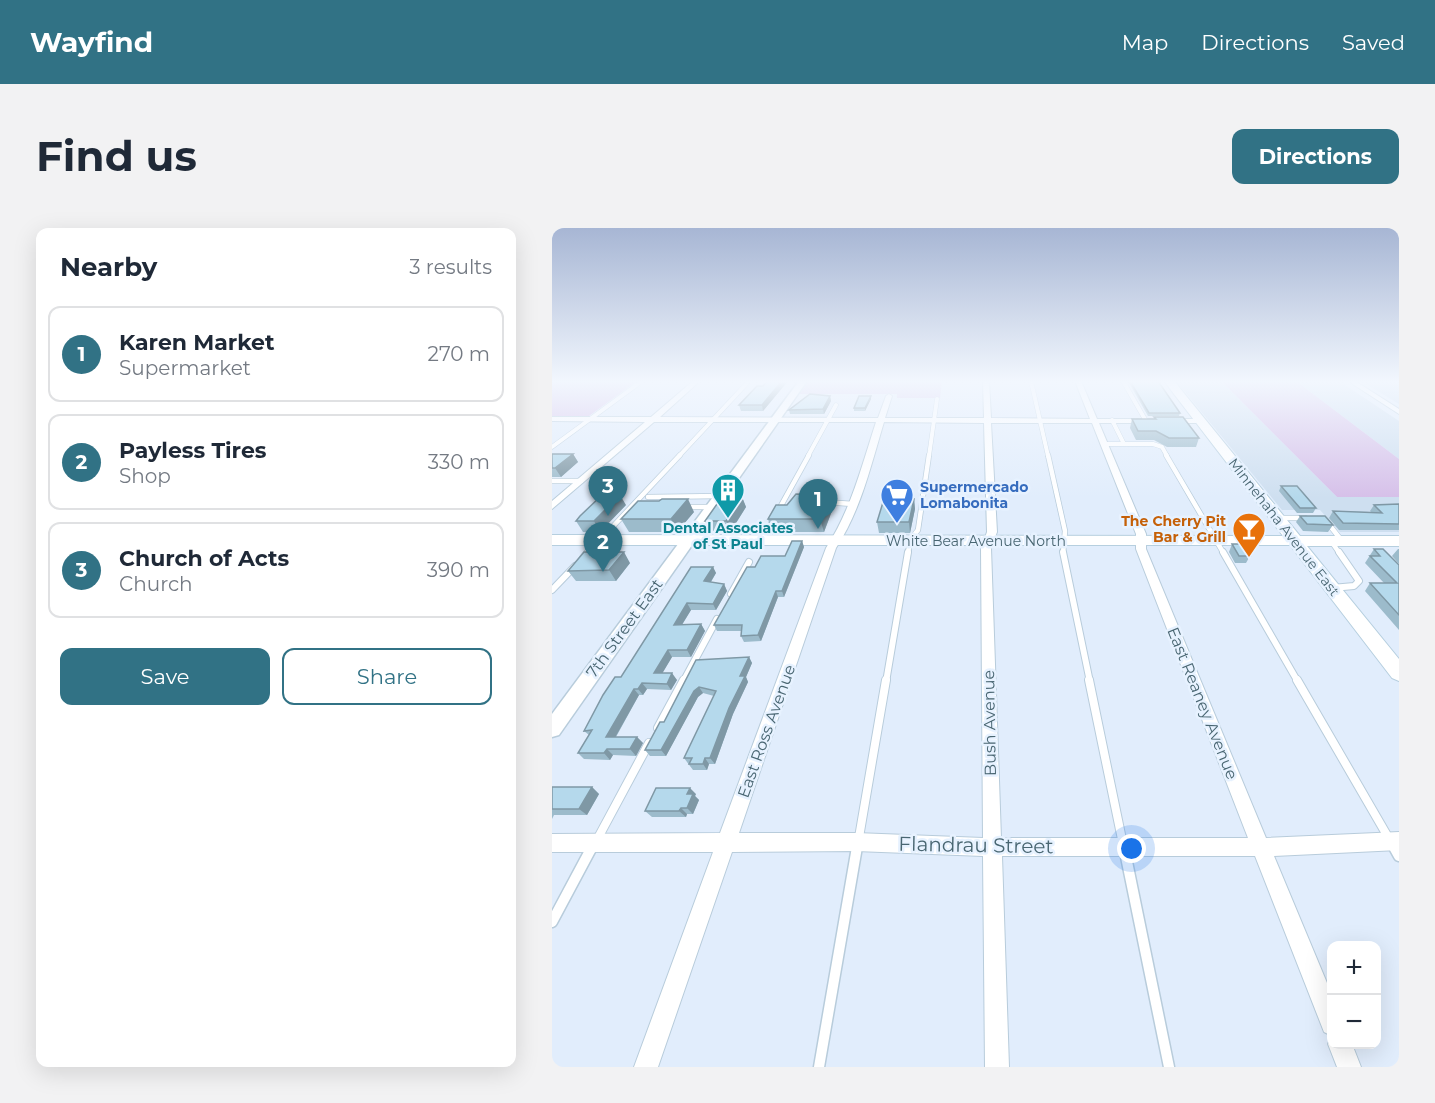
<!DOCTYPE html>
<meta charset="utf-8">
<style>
body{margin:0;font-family:Montserrat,sans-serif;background:#f2f2f3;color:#1f2937}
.controls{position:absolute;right:18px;bottom:18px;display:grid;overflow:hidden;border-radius:12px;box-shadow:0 6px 24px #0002}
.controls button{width:54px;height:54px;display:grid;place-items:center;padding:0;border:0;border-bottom:2px solid #e0e1e3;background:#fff;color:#1f2937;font:30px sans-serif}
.you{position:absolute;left:580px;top:621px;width:21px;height:21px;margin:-15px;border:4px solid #fff;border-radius:50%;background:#1a73e8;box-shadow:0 0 0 9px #1a73e833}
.badge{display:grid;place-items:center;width:39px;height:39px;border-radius:50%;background:#317285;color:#fff;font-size:20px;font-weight:700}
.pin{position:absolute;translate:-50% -50px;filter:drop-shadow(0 2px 3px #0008)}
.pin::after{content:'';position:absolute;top:32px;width:21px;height:18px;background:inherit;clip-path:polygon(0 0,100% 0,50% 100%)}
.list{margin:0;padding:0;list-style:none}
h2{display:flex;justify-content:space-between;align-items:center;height:78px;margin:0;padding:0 24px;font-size:26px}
h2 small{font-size:20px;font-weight:400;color:#747a83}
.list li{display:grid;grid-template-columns:39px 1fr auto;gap:18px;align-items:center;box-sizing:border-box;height:96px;margin:0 12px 12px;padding:0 12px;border:2px solid #e0e1e3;border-radius:12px}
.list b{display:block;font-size:22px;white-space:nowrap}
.list p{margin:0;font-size:20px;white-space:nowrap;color:#747a83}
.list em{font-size:20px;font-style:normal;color:#747a83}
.actions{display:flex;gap:12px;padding:18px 24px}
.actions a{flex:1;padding:14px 0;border:2px solid #317285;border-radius:12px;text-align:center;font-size:21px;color:#317285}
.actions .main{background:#317285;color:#fff}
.map{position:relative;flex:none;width:847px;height:839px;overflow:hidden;border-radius:12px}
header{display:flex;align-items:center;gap:36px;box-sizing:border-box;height:84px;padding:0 30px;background:#317285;color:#fff}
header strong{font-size:28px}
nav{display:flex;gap:33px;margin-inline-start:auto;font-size:21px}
.intro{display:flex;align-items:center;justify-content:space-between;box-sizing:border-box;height:144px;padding:0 36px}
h1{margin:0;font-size:42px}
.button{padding:15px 27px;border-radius:12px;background:#317285;color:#fff;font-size:21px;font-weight:700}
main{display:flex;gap:36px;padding:0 36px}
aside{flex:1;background:#fff;border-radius:12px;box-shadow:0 6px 24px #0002}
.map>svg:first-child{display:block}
.residential{fill:#cedff0}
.green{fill:#d6c0e9}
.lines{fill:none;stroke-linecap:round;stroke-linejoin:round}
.service-far4-casing{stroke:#b8ccdb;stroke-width:5}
.service-far3-casing{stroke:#b8ccdb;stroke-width:6}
.service-far2-casing{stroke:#b8ccdb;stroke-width:8}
.service-far1-casing{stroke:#b8ccdb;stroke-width:10}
.service-casing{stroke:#b8ccdb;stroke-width:13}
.minor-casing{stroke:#b8ccdb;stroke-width:2}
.tertiary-casing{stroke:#b8ccdb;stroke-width:3}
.secondary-casing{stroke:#b6cfdf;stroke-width:2}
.service-far4{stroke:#fff;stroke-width:4}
.service-far3{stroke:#fff;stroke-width:4.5}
.service-far2{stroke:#fff;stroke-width:6}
.service-far1{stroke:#fff;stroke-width:8}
.service{stroke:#fff;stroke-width:10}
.minor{fill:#fff;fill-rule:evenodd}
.tertiary{fill:#fff;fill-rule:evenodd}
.secondary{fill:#fff;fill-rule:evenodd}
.wall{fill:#9cbbcb}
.shaded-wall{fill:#7f98a5}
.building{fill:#b5d9ec;stroke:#7f98a5;stroke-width:1.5}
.labels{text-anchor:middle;stroke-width:5;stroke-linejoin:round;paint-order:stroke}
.far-shop-label{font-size:14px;font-weight:bold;fill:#366cbe;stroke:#e7f2ff;text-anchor:start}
.far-food-label{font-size:14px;font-weight:bold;fill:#c56008;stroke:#e7f2ff;text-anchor:end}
.far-street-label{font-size:14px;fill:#496672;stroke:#e7f2ff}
.far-culture-label{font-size:14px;font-weight:bold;fill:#0d838f;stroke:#e7f2ff}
.street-label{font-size:16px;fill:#496672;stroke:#e7f2ff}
.near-street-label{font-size:20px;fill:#496672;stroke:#e7f2ff}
</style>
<header>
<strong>Wayfind</strong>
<nav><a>Map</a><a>Directions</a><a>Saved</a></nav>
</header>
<div class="intro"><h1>Find us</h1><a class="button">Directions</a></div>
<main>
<aside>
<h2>Nearby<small>3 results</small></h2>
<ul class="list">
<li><span class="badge">1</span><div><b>Karen Market</b><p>Supermarket</p></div><em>270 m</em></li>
<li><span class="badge">2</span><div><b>Payless Tires</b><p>Shop</p></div><em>330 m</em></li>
<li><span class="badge">3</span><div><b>Church of Acts</b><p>Church</p></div><em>390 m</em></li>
</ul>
<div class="actions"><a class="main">Save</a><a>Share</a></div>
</aside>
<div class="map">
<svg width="847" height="839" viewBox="0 0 847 839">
<rect width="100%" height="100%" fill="#e1edfc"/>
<path class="residential" d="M624,153H669L785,269H847V304H788L768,282H730Z
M744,153H787L847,193V231Z
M809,153H847V176Z"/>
<path class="green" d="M0,153H85L37,188H0Z
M256,153H390L388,170H345V166H246Z
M669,153H744L847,231V269H785Z"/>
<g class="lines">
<defs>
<path id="service-far4" d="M479,153L496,228
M571,153L594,193
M560,192L572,216
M552,216H601L610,219L615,228
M0,219L90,153
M127,228L197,153
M256,228L284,177
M377,228L385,171"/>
<path id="service-far3" d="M496,227L513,303L511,326
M614,227L672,326
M0,253H29
M96,269L168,268
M273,274L301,276
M132,279H160
M726,290H753
M775,294L790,313
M210,312L257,227
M779,313L788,326
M35,326L128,227
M356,326L358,312L366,302L377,227"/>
<path id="service-far2" d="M511,324L538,454
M671,324L746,454
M31,330L36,324
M780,360L802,358L807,353L787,324
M0,362L23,338
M179,366L197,334
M131,454L165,391
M334,454L356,324"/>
<path id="service-far1" d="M537,452L572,621
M745,452L843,621
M106,500L132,452
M40,621L97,515
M305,621L334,452"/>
<path id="service" d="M572,619L617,839
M842,619L847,628
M0,694L40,619
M267,839L305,619"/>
<path id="minor" d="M141,153H148L108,189L326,190L334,168L337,166L340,168L333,190H432L431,153H437L439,190L538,191L523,153H529L545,191H601V195H547L594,306V321L714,610L847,604V622L722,628L780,767V808L772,804L703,628H450L457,839H433L431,628L304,623L180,624L106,839H82L161,624H0V606L168,605L274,320C299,282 310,237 324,194H102L0,281V273L93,194L0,193V189H99ZM332,194L432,195L435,304L429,320L431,610L304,605H187L284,320C309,282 319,237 332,194ZM439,195H540L584,306V321L696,610H449L439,320L445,304Z
M796,153H803L847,181V186Z
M615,191H648L652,193L648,195H615Z
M780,808V816H800L809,839H785L776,816Z"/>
<path id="tertiary" d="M247,153H255L7,507L0,509V486Z"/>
<path id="secondary" d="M612,153H622L748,308H847V318H755L847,431V453L840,450L738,317H0V307L731,308Z"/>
</defs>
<use href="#service-far4" class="service-far4-casing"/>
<use href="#service-far3" class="service-far3-casing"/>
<use href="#service-far2" class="service-far2-casing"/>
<use href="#service-far1" class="service-far1-casing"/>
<use href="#service" class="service-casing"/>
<use href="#minor" class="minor-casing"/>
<use href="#tertiary" class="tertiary-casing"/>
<use href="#secondary" class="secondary-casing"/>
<use href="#service-far4" class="service-far4"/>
<use href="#service-far3" class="service-far3"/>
<use href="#service-far2" class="service-far2"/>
<use href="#service-far1" class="service-far1"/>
<use href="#service" class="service"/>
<use href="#minor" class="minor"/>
<use href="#tertiary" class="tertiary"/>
<use href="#secondary" class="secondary"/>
</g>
<path class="wall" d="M215,153H236L211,183H189L187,177L211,158Z
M576,153H606L628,185L627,188H596Z
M278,168L279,173L272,186H238L237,182Z
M319,168V171L313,183H302V180Z
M602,189L647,210L644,219H615L602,212H584L578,200L580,191H602Z
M0,226H21L26,234L9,249H0Z
M729,258L764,280L761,285H745L727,263Z
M190,269L194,279L179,303H158L153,293Z
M362,271L363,281L358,305H327L325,294Z
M847,276V302H787L777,290L781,283L819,284L818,283L822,277Z
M74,277L48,304H31L24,293Z
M281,280L272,304H220L216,291Z
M142,284L125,304H77L69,291Z
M748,288L781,297L776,304L751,303L744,294Z
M250,313L252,319L232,369H226L209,413L192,414L189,408L190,403H165L162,397L203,339L233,328Z
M680,316L698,328L694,335H683L677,324Z
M822,321L847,337V402L813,363L818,355H832L813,335Z
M846,321H847V336L840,328Z
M78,335L64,353H24L16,343Z
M161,339L164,345L159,354L172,356L175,363L164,382H139L130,397L149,396L153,403L139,429H120L110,445L125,452L119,462L95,461L91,467H87L64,509H85L91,515L84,528L61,527L58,532L32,531L26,525L37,507L32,503L69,449Z
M197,429L200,435L194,449L196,454L181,486L163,536H157L155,542H141L132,530L162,468L151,465L146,469L114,528H98L93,522L112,494L144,432Z
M0,559H40L47,566L35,587H2L0,591Z
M144,566L143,568L147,572L141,586H135L134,589H100L93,583Z"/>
<path class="shaded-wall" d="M230,153H236L211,183L210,177Z
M278,168L279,173L272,186L271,181Z
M319,168V171L313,183V180Z
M21,226L26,234L9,249L3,240Z
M68,267L74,277L48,304L42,293Z
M278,267L281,280L272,304L268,291Z
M190,269L194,279L179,303L174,293Z
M136,271L142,284L125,304L119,291Z
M362,271L363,281L358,305L357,294Z
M250,313L252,319L232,369L230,363Z
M72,324L78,335L64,353L57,342Z
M161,339L164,345L155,360L152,353Z
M172,356L175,363L164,382L161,376Z
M224,363L226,369L209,413L206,407Z
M135,375L139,382L126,403L122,397Z
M149,396L153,403L139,429L135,422Z
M116,422L120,429L107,451L102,445Z
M197,429L200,435L194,449L196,454L181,486L163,536L158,530L188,448Z
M120,445L125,452L119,462L115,456Z
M90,455L95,461L91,467L86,461Z
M147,459L151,465L146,469L114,528L109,522L142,463Z
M82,461L87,467L60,515L54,509Z
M85,509L91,515L84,528L78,521Z
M55,521L61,527L58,532L52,525Z
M153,530L157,536L155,542L151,536Z
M40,559L47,566L35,587L27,581Z
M138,560L144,566L143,568L147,572L141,586L135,580V566Z
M129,580L135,586L134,589L127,583Z"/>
<path class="building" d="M215,153H230L210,177H187L205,158H211Z
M578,153H606L628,185H597Z
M258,166L278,168L271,181L237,182Z
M307,168H319L313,180H302Z
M602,189H631L647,210H617L604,203H586L580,191H604Z
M0,226H21L3,240H0Z
M729,258H745L764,280H748Z
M244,266L278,267L268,291H216L224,277H235Z
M50,267H68L42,293H24L28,288Z
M170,269H190L174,293H153Z
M110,271H136L119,291H69L86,273H107Z
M332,271H362L357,294H325Z
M847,276V296L791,295L781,283L830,285L822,277Z
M748,288H773L781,297L755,296Z
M240,313H250L230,363H224L206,407L189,408L190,397H162L195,339H203L209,328H233Z
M680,316H690L698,328H687Z
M822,321H831L847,337V387L818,355H845L818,328H828Z
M32,324H72L57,342L16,343Z
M139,339H161L152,353L172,356L161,376L135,375L122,397L149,396L135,422H116L102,445H120L115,456L90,455L86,461H82L54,509H85L78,521H55L52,525H26L40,502L32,503L51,467L63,449H69Z
M197,429L188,448H193L177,480L158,530H153L151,536H137L140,530H132L164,463L147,459L142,463L109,522H93L108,494H112L144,432Z
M0,559H40L27,581H0Z
M104,560H138L135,566H141L135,580H129L127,583H93Z"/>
<linearGradient id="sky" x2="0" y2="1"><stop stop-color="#a7b6d4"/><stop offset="0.57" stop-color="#f2f7fe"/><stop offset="1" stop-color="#f2f7fe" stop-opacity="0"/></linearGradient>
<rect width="847" height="270" fill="url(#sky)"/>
<defs>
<symbol id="building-pin" viewBox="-11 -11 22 30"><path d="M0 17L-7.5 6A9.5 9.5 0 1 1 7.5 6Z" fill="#0f9aa8" stroke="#e7f2ff"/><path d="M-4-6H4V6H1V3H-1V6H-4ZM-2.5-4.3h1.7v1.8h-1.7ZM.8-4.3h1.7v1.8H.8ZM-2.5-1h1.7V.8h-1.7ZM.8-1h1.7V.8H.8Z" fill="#fff"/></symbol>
<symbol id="supermarket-pin" viewBox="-11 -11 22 30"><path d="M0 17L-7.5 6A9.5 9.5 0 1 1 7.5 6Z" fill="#3f7fe0" stroke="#e7f2ff"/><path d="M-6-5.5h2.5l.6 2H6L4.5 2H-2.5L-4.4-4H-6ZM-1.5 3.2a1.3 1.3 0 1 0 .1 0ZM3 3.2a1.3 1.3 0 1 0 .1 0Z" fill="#fff"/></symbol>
<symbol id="bar-pin" viewBox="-11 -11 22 30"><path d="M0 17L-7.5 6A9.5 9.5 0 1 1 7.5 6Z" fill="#e8710a" stroke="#e7f2ff"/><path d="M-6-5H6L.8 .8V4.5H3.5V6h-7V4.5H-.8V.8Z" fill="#fff"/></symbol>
</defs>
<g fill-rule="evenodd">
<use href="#building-pin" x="157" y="243" width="38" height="52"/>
<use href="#supermarket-pin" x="326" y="248" width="38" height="52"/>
<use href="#bar-pin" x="678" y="282" width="38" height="52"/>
</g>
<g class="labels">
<g class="far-shop-label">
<text x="368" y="264">Supermercado<tspan x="368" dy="16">Lomabonita</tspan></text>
</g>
<g class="far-food-label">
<text x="674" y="298">The Cherry Pit<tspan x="674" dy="16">Bar &amp; Grill</tspan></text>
</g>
<g class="far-street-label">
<text transform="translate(732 299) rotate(52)" y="5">Minnehaha Avenue East</text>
<text x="424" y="318">White Bear Avenue North</text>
</g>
<g class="far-culture-label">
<text x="176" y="305">Dental Associates<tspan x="176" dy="16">of St Paul</tspan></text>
</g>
<g class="street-label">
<text transform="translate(72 400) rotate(-54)" y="6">7th Street East</text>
<text transform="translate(651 475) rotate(68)" y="6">East Reaney Avenue</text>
<text transform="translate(437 495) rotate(-91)" y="6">Bush Avenue</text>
<text transform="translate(214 503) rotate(-70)" y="6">East Ross Avenue</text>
</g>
<g class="near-street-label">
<text transform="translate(424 617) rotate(1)" y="7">Flandrau Street</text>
</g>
</g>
</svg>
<div class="controls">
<button>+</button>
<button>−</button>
</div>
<div class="you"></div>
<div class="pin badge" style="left:266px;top:301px">1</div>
<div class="pin badge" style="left:51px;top:344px">2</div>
<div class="pin badge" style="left:56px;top:288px">3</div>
</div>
</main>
